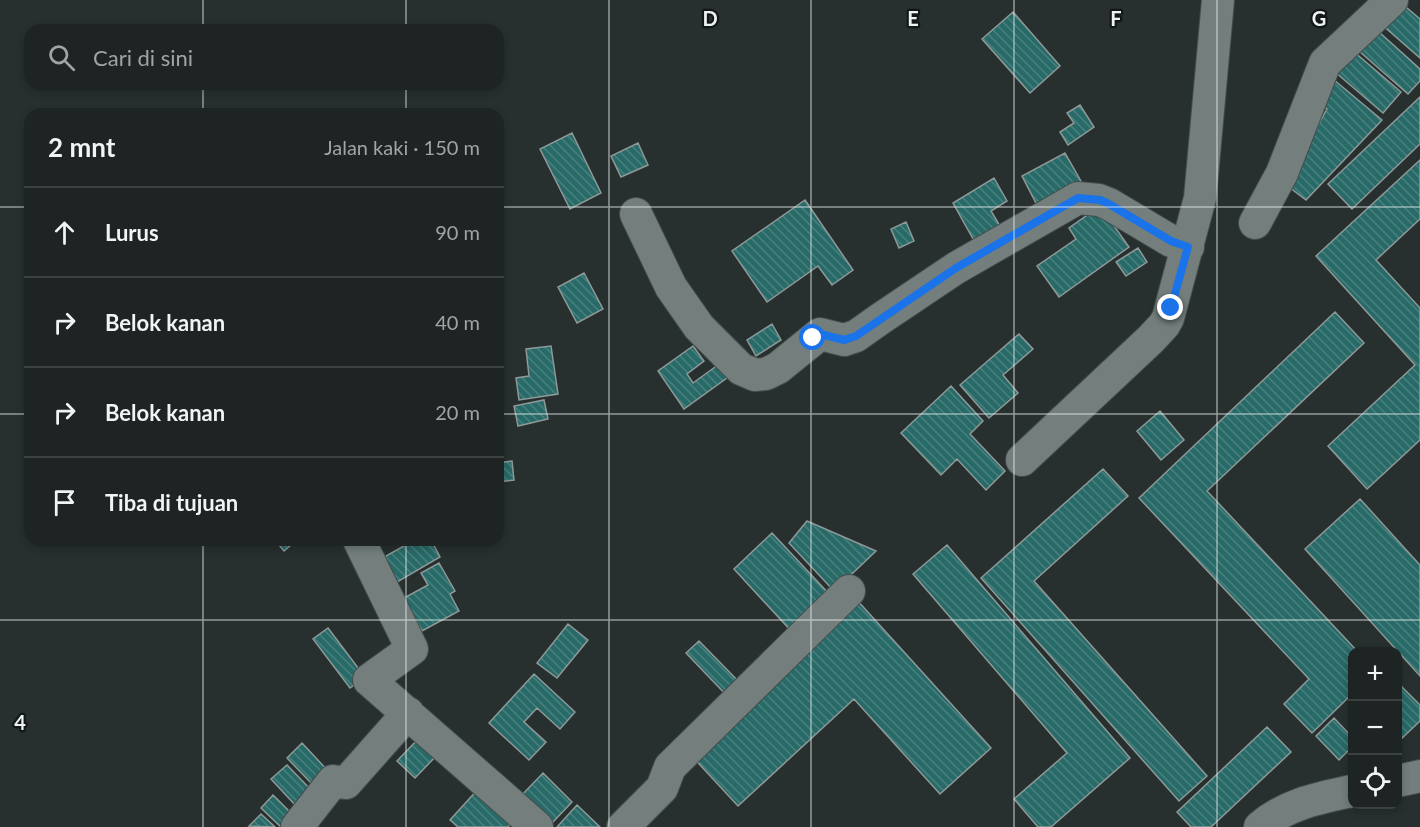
<!DOCTYPE html>
<html lang="id">
<meta charset="utf-8">
<style>
body{margin:0;font-family:Lato,sans-serif;background:#2a3030;color:#f1f3f6}
.controls{position:absolute;right:18px;bottom:18px;display:grid;overflow:hidden;border-radius:12px;box-shadow:0 3px 9px #0003}
.controls button{width:54px;height:54px;display:grid;place-items:center;padding:0;border:0;border-bottom:2px solid #3b4141;background:#1d2423;color:#f1f3f6;font:30px sans-serif}
.stop{position:absolute;width:18px;height:18px;margin:-14px;border:4px solid #1a73e8;border-radius:50%;background:#fff}
.stop.end{background:#1a73e8;border-color:#fff;box-shadow:0 2px 6px #0008}
.list{margin:0;padding:0;list-style:none}
h2{display:flex;justify-content:space-between;align-items:center;height:78px;margin:0;padding:0 24px;font-size:26px}
h2 small{font-size:20px;font-weight:400;color:#a0a4a6}
.list li{display:grid;grid-template-columns:39px 1fr auto;gap:18px;align-items:center;box-sizing:border-box;height:90px;padding:0 24px;border-top:2px solid #3b4141}
.list b{display:block;font-size:22px;white-space:nowrap}
.list em{font-size:20px;font-style:normal;color:#a0a4a6}
.icon{flex:none;width:33px;height:33px;fill:none;stroke:currentColor;stroke-width:2;stroke-linecap:round;stroke-linejoin:round}
.map{position:relative;flex:none;width:1420px;height:827px;overflow:hidden}
.search{position:absolute;background:#1d2423;box-shadow:0 3px 9px #0003;left:24px;top:24px;width:480px;height:66px;display:flex;align-items:center;gap:15px;box-sizing:border-box;padding:0 21px;border-radius:18px;color:#a0a4a6;font-size:22px}
.panel{position:absolute;background:#1d2423;box-shadow:0 3px 9px #0003;left:24px;top:108px;width:480px;height:438px;border-radius:18px}
.map>svg:first-child{display:block}
.building{fill:url(#building-back-hatch);stroke:#8e9998;stroke-width:1.5}
.lines{fill:none;stroke-linecap:round;stroke-linejoin:round}
.minor-casing{stroke:#444d4d;stroke-width:34}
.minor{stroke:#737e7d;stroke-width:32}
.route{stroke:#1a73e8;stroke-width:8}
.grid{fill:none;stroke:#edf3f3;stroke-width:1.5;stroke-opacity:0.55}
.grid-label{font-size:20px;text-anchor:middle;font-weight:bold;fill:#edf3f3;stroke:#131717;stroke-width:4.5;stroke-linejoin:round;paint-order:stroke}
</style>
<div class="map">
<svg width="1420" height="827" viewBox="0 0 1420 827">
<defs>
<pattern id="building-back-hatch" width="6" height="6" patternUnits="userSpaceOnUse" patternTransform="scale(1.5)"><rect width="6" height="6" fill="#286a68"/><path d="M-1 5l2 2M0 0l6 6M5-1l2 2" fill="none" stroke="#48807e"/></pattern>
</defs>
<rect width="100%" height="100%" fill="#27302f"/>
<path class="building" d="M1400,2L1420,19V58L1381,24Z
M1013,12L1060,66L1030,93L982,39Z
M1369,23L1420,69V81L1408,94L1351,44Z
M1346,45L1401,92L1383,113L1328,66Z
M1327,74L1382,120L1306,200L1285,184L1327,109L1309,95Z
M1420,97V144L1352,209L1328,184Z
M1080,105L1094,127L1068,145L1060,132L1074,123L1067,113Z
M572,133L601,193L570,209L540,149Z
M638,143L648,165L621,177L611,156Z
M1065,153L1082,183L1038,207L1022,176Z
M1420,160V219L1376,260L1420,308V440L1367,489L1328,446L1415,365L1316,256Z
M994,178L1007,201L991,211L1003,231L977,246L953,203Z
M805,200L853,270L832,285L818,266L767,302L732,251Z
M1100,206L1129,247L1059,297L1037,266L1076,239L1069,228Z
M906,222L914,241L899,248L891,229Z
M1138,248L1147,262L1126,276L1116,262Z
M584,273L603,309L577,323L558,287Z
M1335,312L1364,343L1207,491L1358,652H1352V694L1312,733L1284,704L1309,679L1139,498Z
M772,324L781,340L756,356L747,340Z
M1019,334L1033,349L1003,375L1018,393L989,418L960,385Z
M551,346L558,394L519,400L516,378L529,376L526,349Z
M693,346L704,361L687,374L693,383L722,362L731,375L684,409L658,371Z
M951,386L983,421L970,434L1005,471L986,490L957,459L941,475L901,433Z
M544,400L548,419L518,426L514,406Z
M1160,411L1184,440L1161,460L1137,431Z
M512,461L514,480L498,482V463Z
M1103,469L1128,496L1034,581L1207,776L1179,801L981,578Z
M1360,499L1420,565V676L1305,549Z
M807,521L876,551L834,591L789,543Z
M772,533L831,596L792,632L734,569Z
M275,540H297L284,551Z
M410,540H431L440,557L392,585L379,560L411,542Z
M947,545L1130,758L1051,827H1038L1014,799L1067,753L913,574Z
M439,563L455,591L450,594L459,611L422,631L404,598L428,585L421,573Z
M856,599L991,748L940,794L854,699L738,806L688,752Z
M568,624L588,640L557,678L537,663Z
M328,628L365,677L350,688L313,639Z
M699,641L743,686L730,699L686,653Z
M534,674L575,712L560,729L537,708L524,722L546,742L529,760L489,723Z
M1399,684L1420,705V721L1398,742V686Z
M1334,718L1352,737V747L1339,760L1316,736Z
M1267,727L1291,752L1211,827H1191L1177,812Z
M420,737L438,754L415,778L397,761Z
M302,743L329,772L314,786L287,758Z
M287,765L313,792L297,807L271,779Z
M543,773L572,802L552,823L517,800Z
M479,788L514,820L508,827H458L450,820Z
M273,795L294,816L283,827H281L261,808Z
M577,805L600,827H557Z
M261,814L275,827L249,826Z"/>
<g class="lines">
<defs>
<path id="minor" d="M636,214L671,287L699,327L741,369L755,375L766,374L778,368L820,334L844,340L856,336L880,319L956,268L1078,198L1099,200L1109,204L1171,241L1188,247
M1255,223L1282,173L1325,63L1392,0
M1022,460L1151,339L1164,325L1168,318L1200,198L1218,0
M359,540L412,649L369,680L537,827
M1398,781L1420,776
M297,827L333,781L346,783L408,713
M623,827L662,788L670,767L849,591
M1260,827C1286,804 1320,798 1352,791"/>
</defs>
<use href="#minor" class="minor-casing"/>
<use href="#minor" class="minor"/>
</g>
<g class="lines">
<path class="route" d="M813,338L820,334L844,340L856,336L956,268L1078,198L1100,200L1109,204L1171,241L1188,247L1171,308"/>
</g>
<path class="grid" d="M203,0V30M406,0V30M609,0V827M811,0V827M1014,0V827M1217,0V827M203,84V114M406,84V114M0,207H30M498,207H1420M0,414H30M498,414H1420M203,540V827M406,540V827M0,620H1420"/>
<g class="grid-label">
<text x="710" y="26">D</text>
<text x="913" y="26">E</text>
<text x="1116" y="26">F</text>
<text x="1319" y="26">G</text>
<text x="20" y="730">4</text>
</g>
</svg>
<div class="controls">
<button>+</button>
<button>−</button>
<button><svg class="icon" aria-label="locate" viewBox="0 0 24 24"><circle cx="12" cy="12" r="6"/><path d="M12 2v4M12 18v4M2 12h4M18 12h4"/></svg></button>
</div>
<div class="stop" style="left:813px;top:338px"></div>
<div class="stop end" style="left:1171px;top:308px"></div>
<div class="search"><svg class="icon" aria-label="search" viewBox="0 0 24 24"><circle cx="10" cy="10" r="6"/><path d="M15 15l6 6"/></svg>Cari di sini</div>
<section class="panel">
<h2>2 mnt<small>Jalan kaki · 150 m</small></h2>
<ul class="list">
<li><svg class="icon" aria-label="ahead" viewBox="0 0 24 24"><path d="M12 20V5M6 11l6-6 6 6"/></svg><div><b>Lurus</b></div><em>90 m</em></li>
<li><svg class="icon" aria-label="right" viewBox="0 0 24 24"><path d="M7 20v-9h11M14 6l5 5-5 5"/></svg><div><b>Belok kanan</b></div><em>40 m</em></li>
<li><svg class="icon" aria-label="right" viewBox="0 0 24 24"><path d="M7 20v-9h11M14 6l5 5-5 5"/></svg><div><b>Belok kanan</b></div><em>20 m</em></li>
<li><svg class="icon" aria-label="arrive" viewBox="0 0 24 24"><path d="M6 21V4h12l-3 4 3 4H6"/></svg><div><b>Tiba di tujuan</b></div></li>
</ul>
</section>
</div>
